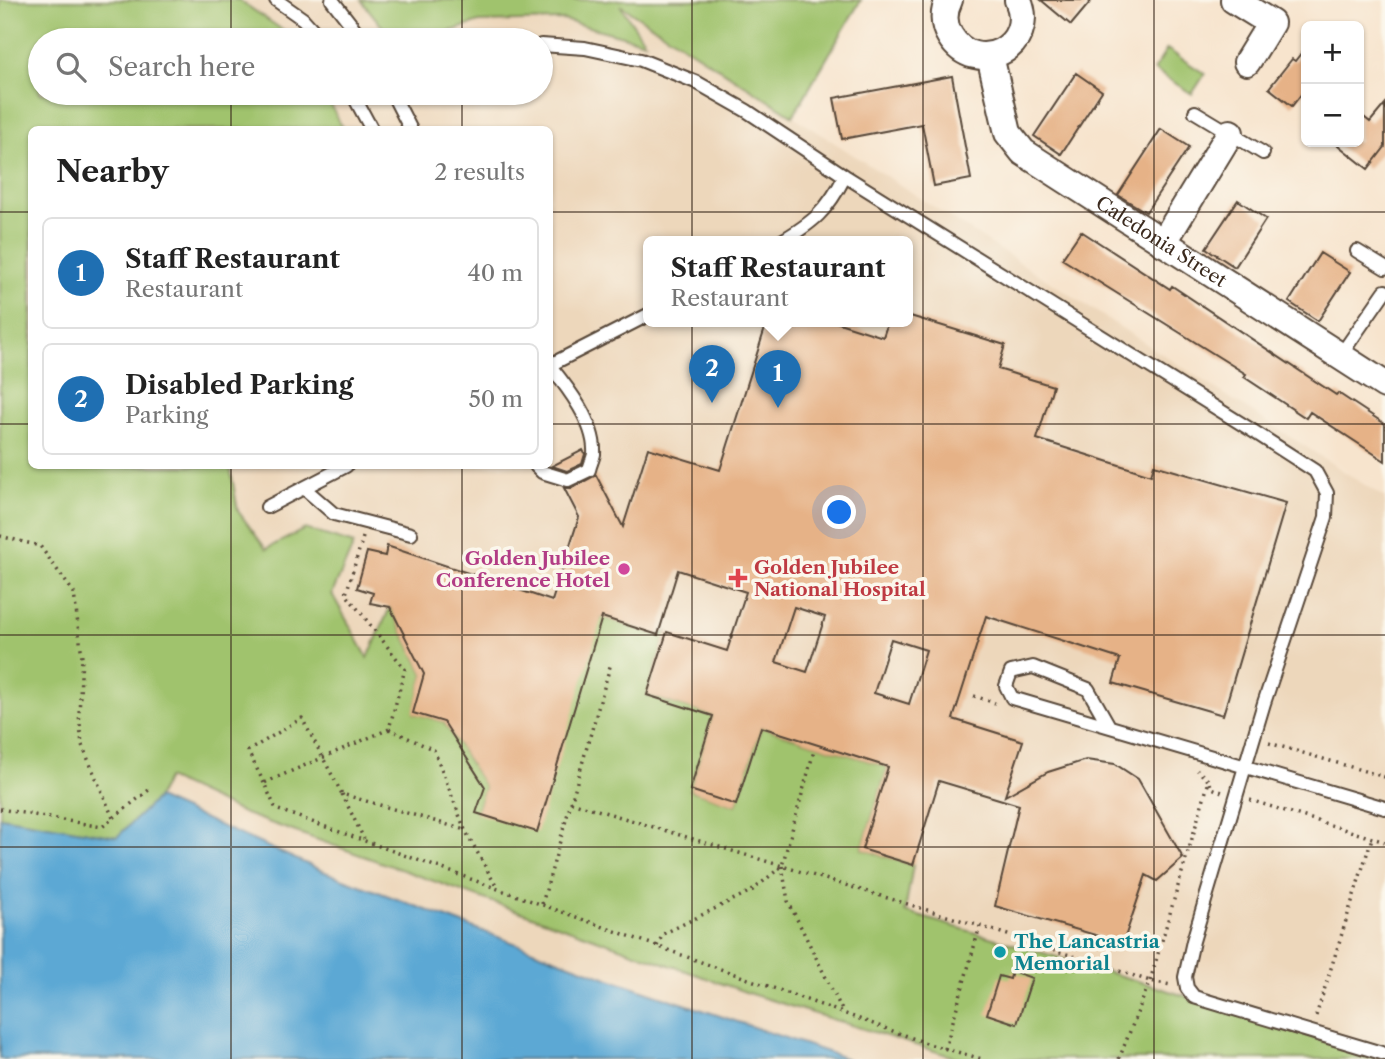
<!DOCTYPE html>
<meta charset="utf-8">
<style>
body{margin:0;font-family:"Libre Caslon Text",serif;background:#f6f6f6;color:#222}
.controls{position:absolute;right:21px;top:21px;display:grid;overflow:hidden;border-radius:10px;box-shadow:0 2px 5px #0004}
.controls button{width:63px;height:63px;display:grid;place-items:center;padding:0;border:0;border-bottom:2px solid #e0e0e0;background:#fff;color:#222;font:35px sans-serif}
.you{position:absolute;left:840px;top:513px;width:24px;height:24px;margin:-18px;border:5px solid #fff;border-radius:50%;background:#1a73e8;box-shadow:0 0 0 10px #1a73e833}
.badge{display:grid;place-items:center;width:46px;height:46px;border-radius:50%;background:#1f6fb2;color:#fff;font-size:23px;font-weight:700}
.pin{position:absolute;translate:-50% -58px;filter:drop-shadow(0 2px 4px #0008)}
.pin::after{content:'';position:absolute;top:37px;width:24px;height:21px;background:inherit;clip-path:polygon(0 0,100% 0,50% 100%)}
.popup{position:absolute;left:643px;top:236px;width:270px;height:91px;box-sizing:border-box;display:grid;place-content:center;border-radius:10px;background:#fff;filter:drop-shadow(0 2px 5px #0005);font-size:23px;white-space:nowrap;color:#767676}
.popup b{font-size:26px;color:#222}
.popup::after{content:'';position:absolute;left:50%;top:100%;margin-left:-14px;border:14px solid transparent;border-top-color:#fff}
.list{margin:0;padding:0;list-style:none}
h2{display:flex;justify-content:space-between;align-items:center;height:91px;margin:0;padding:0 28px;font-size:30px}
h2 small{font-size:23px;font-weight:400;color:#767676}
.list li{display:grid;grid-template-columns:46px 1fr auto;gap:21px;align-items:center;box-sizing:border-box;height:112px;margin:0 14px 14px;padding:0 14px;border:2px solid #e0e0e0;border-radius:10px}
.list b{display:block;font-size:26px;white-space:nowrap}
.list p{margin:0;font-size:23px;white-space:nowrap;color:#767676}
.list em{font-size:23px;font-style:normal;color:#767676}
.icon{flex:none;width:38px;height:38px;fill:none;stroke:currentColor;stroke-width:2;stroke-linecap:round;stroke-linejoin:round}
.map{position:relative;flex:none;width:1385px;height:1059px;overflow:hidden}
.search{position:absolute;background:#fff;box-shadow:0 2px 5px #0004;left:28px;top:28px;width:525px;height:77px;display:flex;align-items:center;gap:18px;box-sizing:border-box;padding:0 24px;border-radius:38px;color:#767676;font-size:26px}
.panel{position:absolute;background:#fff;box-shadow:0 2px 5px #0004;left:28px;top:126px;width:525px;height:343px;border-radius:10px}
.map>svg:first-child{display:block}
.built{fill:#edd7bb;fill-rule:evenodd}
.green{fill:#a0c36d;stroke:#6e7646;stroke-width:2}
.water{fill:#5ba8d4;stroke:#4b6979;stroke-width:2}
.building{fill:#e6b287;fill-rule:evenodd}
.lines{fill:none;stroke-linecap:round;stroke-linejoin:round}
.service-casing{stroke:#574638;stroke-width:16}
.minor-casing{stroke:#574638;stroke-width:30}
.path{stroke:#574638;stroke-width:3.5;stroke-dasharray:2 5;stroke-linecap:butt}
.service{stroke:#fff;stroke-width:12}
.minor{stroke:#fff;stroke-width:26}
.grid{fill:none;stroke:#3b2a1e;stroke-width:2;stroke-opacity:0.55}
.hotel-dot{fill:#d1479c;stroke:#fbf7ec;stroke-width:2.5}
.health-dot{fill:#e0444e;stroke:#fbf7ec;stroke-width:2.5}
.culture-dot{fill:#0f9aa8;stroke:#fbf7ec;stroke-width:2.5}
.labels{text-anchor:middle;stroke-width:7;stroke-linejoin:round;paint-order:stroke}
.street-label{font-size:19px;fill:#3b2a1e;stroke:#fbf7ec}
.hotel-label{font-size:19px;font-weight:bold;fill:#b23c85;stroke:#fbf7ec;text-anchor:end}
.health-label{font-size:19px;font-weight:bold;fill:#be3a42;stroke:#fbf7ec;text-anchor:start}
.culture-label{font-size:19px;font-weight:bold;fill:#0d838f;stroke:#fbf7ec;text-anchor:start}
</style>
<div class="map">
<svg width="1385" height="1059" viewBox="0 0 1385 1059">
<rect width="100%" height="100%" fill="#fbf7ec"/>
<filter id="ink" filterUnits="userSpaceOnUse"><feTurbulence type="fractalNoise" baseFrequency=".0143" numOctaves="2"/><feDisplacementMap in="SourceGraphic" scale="14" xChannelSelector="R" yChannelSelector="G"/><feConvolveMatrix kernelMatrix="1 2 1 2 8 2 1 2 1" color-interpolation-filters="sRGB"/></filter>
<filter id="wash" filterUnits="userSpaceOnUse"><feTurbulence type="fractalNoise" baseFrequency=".00686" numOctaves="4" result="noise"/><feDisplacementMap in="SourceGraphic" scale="28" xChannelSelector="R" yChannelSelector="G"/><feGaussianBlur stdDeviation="1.57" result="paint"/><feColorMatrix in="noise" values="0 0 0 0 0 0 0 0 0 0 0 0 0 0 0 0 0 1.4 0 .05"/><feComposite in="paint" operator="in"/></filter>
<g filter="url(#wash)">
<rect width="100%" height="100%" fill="#f7e4cd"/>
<path class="built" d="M0,0H613L1385,498V1059H848L610,979L325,872L157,798L177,756L0,489ZM40,40H541V93H40ZM32,130H550V466H32ZM648,242H908V322H648Z"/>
<path class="green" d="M0,0H239L297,40H40V93H325L343,129L32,130V466H230L238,511L266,549L305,529L354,544L332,594L368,658L390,607L424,674L414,713L444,722L485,787L476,813L602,617L658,635L667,632L647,695L713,716L690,790L736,805L761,727L888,767L862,849L913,865L905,912L1141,982L1381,1059H960L751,994L245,814L167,778L157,798L117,837L0,817Z
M361,0H861L793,116L620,5L645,42L563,20L479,22L423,40H393Z
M1167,49L1205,74L1192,94L1154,70Z"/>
<path class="water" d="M157,798L325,872L610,979L848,1059H0V817L117,837Z"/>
<g id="blocks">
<path class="building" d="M1041,0H1092L1071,25Z
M1306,47V88L1292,106L1269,88L1292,59L1295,61Z
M1076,73L1102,91L1061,154L1034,136Z
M952,76L971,179L934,186L922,124L842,139L834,98Z
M1385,104V147L1368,169L1334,142H1359V113L1370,122Z
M1161,129L1189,147L1146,212L1118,195Z
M1238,200L1266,219L1235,267L1206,248Z
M1081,231L1170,289L1172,286L1336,395L1338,393L1385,424V461L1310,412L1306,418L1244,377L1246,374L1062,259Z
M1320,253L1350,272L1318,321L1289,302Z
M907,315L1005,345L998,369L1053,386L1037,439L1151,475L1154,465L1286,503L1223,715L1113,683L1120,659L986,616L953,719L1023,741L1005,796L1048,772L1086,760L1115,764L1138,779L1183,858L1157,881L1146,875L1123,943L995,906L1019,805L939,781L913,865L862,849L888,767L761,727L736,805L690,790L713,716L647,695L667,632L727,651L746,592L678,570L658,635L602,617L537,832L476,813L485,787L444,722L413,713L424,674L390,607L370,603L373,593L357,588L367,552L385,556L387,546L552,601L579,517L564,488H572L596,475L623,527L648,448L720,470L767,322H836L883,337L888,322H907ZM794,607L825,617L807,672L776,662ZM891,639L926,650L909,704L874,693Z
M583,450L585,454L582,464L567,471L552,466Z
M1012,971L1032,978L1017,1024L987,1014L999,976L1010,979Z"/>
</g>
</g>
<g filter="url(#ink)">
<use href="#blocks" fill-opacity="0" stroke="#574638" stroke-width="2"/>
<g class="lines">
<defs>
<path id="service" d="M276,0L303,19L322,40
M332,0L363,40
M541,45L585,48L641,60L696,82L747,111L845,176L1253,431L1315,471L1327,493L1326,517L1264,703L1193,941L1185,977L1187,988L1194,997L1385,1054
M352,93L372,130
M392,93L411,130
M1195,112L1263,153
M780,242C814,222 827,211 845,176
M1357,251L1385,268
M1340,356L1385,291
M550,365L648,315
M536,466L542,472L568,480L589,470C590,465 593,459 594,454C596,424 568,388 550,366
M304,488L334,514L411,534
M267,507L346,466
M1109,726L1088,689L1033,667L1011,672L1006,686L1012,698L1385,808"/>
<g id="minor">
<path d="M949,0C943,12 943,25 950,36C976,79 1038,46 1018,0"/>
<path d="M1234,0L1271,23L1247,62"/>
<path id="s1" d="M990,56L1008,133L1023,152L1385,385"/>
<path d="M1163,243L1230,133"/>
</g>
</defs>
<use href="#service" class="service-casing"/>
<use href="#minor" class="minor-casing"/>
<path class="path" d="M0,536L40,546L74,593L82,657L79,714L82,745L113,818
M363,537L346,594L405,669L389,729L434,750L465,830L496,886
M974,696L995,703
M389,729L264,783L276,809L929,1044L982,1059
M1269,743L1385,777
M264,783L248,751L302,718L342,794L465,830
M1210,783L1212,788L1222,792
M342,794L364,839
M1250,800L1385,842
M571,802L980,926L1150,981L1171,985
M0,809L102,827L149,790
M782,866L788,901L843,1012
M542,904L611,663
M657,946L663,934L753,890L782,866L814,751
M1316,1016L1372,838
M945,1049L980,926
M1119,1059L1150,981L1209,781L1197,770"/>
<use href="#service" class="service"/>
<use href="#minor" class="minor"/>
</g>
</g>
<path class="grid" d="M231,0V40M462,0V40M692,0V1059M923,0V1059M1154,0V1059M231,93V130M462,93V130M0,212H32M550,212H1385M0,424H32M550,424H1385M231,466V1059M462,466V1059M0,635H1385M0,847H1385"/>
<circle class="hotel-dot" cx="624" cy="569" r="7"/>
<path class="health-dot" d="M734.5 567.5h7v7h7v7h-7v7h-7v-7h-7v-7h7z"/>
<circle class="culture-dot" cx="1000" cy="952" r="7"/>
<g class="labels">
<g class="street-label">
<text dy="7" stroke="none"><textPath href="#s1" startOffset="268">Caledonia Street</textPath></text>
</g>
<g class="hotel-label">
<text x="610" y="565">Golden Jubilee<tspan x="610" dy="22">Conference Hotel</tspan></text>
</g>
<g class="health-label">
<text x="754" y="574">Golden Jubilee<tspan x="754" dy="22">National Hospital</tspan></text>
</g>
<g class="culture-label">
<text x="1014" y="948">The Lancastria<tspan x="1014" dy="22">Memorial</tspan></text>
</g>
</g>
</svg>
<div class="controls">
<button>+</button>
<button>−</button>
</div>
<div class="you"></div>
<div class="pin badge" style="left:778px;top:408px">1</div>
<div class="popup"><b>Staff Restaurant</b>Restaurant</div>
<div class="pin badge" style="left:712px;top:403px">2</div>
<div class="search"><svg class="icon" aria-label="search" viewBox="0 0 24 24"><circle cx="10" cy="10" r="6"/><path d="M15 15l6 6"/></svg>Search here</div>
<section class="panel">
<h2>Nearby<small>2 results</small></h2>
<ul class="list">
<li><span class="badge">1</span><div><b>Staff Restaurant</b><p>Restaurant</p></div><em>40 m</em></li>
<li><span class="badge">2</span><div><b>Disabled Parking</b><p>Parking</p></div><em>50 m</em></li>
</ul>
</section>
</div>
